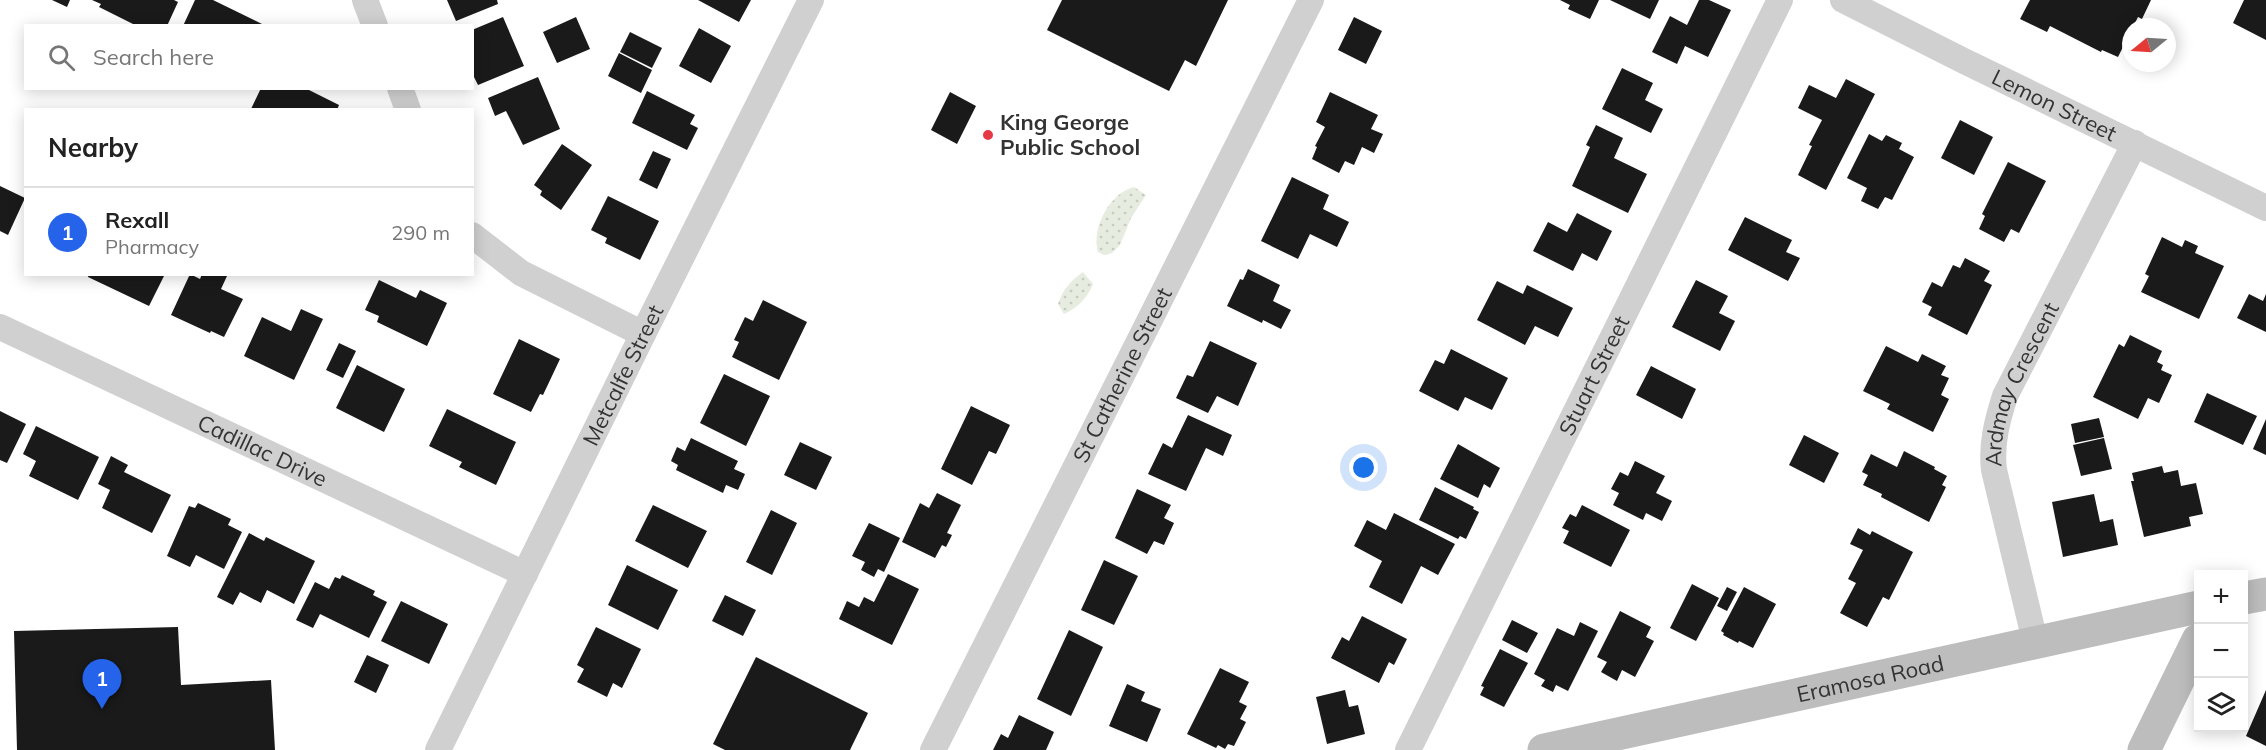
<!DOCTYPE html>
<meta charset="utf-8">
<style>
body{margin:0;font-family:Mulish,sans-serif;background:#f6f6f6;color:#222}
.controls{position:absolute;right:18px;bottom:18px;display:grid;overflow:hidden;border-radius:0px;box-shadow:0 3px 15px #0003}
.controls button{width:54px;height:54px;display:grid;place-items:center;padding:0;border:0;border-bottom:2px solid #e0e0e0;background:#fff;color:#222;font:30px sans-serif}
.compass{position:absolute;left:2122px;top:18px;width:54px;height:54px;border-radius:50%;background:#fff;box-shadow:0 3px 15px #0003;rotate:252deg}
.you{position:absolute;left:1364px;top:468px;width:21px;height:21px;margin:-15px;border:4px solid #fff;border-radius:50%;background:#1a73e8;box-shadow:0 0 0 9px #1a73e833}
.badge{display:grid;place-items:center;width:39px;height:39px;border-radius:50%;background:#2563eb;color:#fff;font-size:20px;font-weight:700}
.pin{position:absolute;translate:-50% -50px;filter:drop-shadow(0 2px 3px #0008)}
.pin::after{content:'';position:absolute;top:32px;width:21px;height:18px;background:inherit;clip-path:polygon(0 0,100% 0,50% 100%)}
.list{margin:0;padding:0;list-style:none}
h2{display:flex;justify-content:space-between;align-items:center;height:78px;margin:0;padding:0 24px;font-size:26px}
h2 small{font-size:20px;font-weight:400;color:#767676}
.list li{display:grid;grid-template-columns:39px 1fr auto;gap:18px;align-items:center;box-sizing:border-box;height:90px;padding:0 24px;border-top:2px solid #e0e0e0}
.list b{display:block;font-size:22px;white-space:nowrap}
.list p{margin:0;font-size:20px;white-space:nowrap;color:#767676}
.list em{font-size:20px;font-style:normal;color:#767676}
.icon{flex:none;width:33px;height:33px;fill:none;stroke:currentColor;stroke-width:2;stroke-linecap:round;stroke-linejoin:round}
.map{position:relative;flex:none;width:2266px;height:750px;overflow:hidden}
.search{position:absolute;background:#fff;box-shadow:0 3px 15px #0003;left:24px;top:24px;width:450px;height:66px;display:flex;align-items:center;gap:15px;box-sizing:border-box;padding:0 21px;border-radius:0px;color:#767676;font-size:22px}
.panel{position:absolute;background:#fff;box-shadow:0 3px 15px #0003;left:24px;top:108px;width:450px;height:168px;border-radius:0px}
.map>svg:first-child{display:block}
.park{fill:url(#park-dots)}
.building{fill:#1a1a1a}
.lines{fill:none;stroke-linecap:round;stroke-linejoin:round}
.street{stroke:#d0d0d0;stroke-width:26}
.secondary{stroke:#bdbdbd;stroke-width:33}
.poi-dot{fill:#e63946;stroke:#fff;stroke-width:2}
.labels{text-anchor:middle;stroke-width:6;stroke-linejoin:round;paint-order:stroke}
.street-label{font-size:22px;fill:#333;stroke:#fff}
.poi-label{font-size:22px;font-weight:bold;fill:#333;stroke:#fff;text-anchor:start}
</style>
<div class="map">
<svg width="2266" height="750" viewBox="0 0 2266 750">
<defs>
<pattern id="park-dots" width="8" height="8" patternUnits="userSpaceOnUse" patternTransform="scale(1.5)"><rect width="8" height="8" fill="#e6ecdf"/><path d="M2 2h.1M6 6h.1" fill="none" stroke="#c6cbc0" stroke-width="1.8" stroke-linecap="round"/></pattern>
</defs>
<rect width="100%" height="100%" fill="#fff"/>
<path class="park" d="M1134,187L1146,195L1131,218L1120,245L1112,253L1104,255L1098,252C1091,228 1110,193 1134,187Z
M1083,272L1093,284C1088,297 1078,308 1064,314L1058,304C1063,290 1070,281 1083,272Z"/>
<path class="building" d="M52,0H70L67,7Z
M92,0H174L178,2L167,26H137L99,7L101,4Z
M195,0H213L266,26H183Z
M447,0H497L498,4L456,21Z
M698,0H751L739,22Z
M1062,0H1228L1196,66L1185,60L1169,91L1047,30Z
M1560,0H1599L1590,19L1568,9L1570,5Z
M1610,0H1659L1650,19Z
M1699,0H1709L1731,10L1708,57L1685,46L1677,64L1652,52L1670,16L1687,25Z
M2030,0H2151L2142,19L2138,17L2133,27H2131V31L2118,57L2102,50L2101,52L2050,26L2047,32L2020,19Z
M2244,0H2266V40L2233,23Z
M503,17L524,66L478,85L472,73V30Z
M576,17L590,49L557,63L543,32Z
M1354,17L1382,31L1366,64L1338,50Z
M699,28L731,46L711,83L679,66Z
M630,32L662,48L652,68L620,52Z
M619,53L652,70L641,93L608,76Z
M1622,68L1653,83L1645,100L1663,109L1651,133L1602,109Z
M538,77L560,129L523,145L506,111L495,116L488,98Z
M1846,79L1875,94L1826,190L1798,175L1812,146L1809,145L1822,120L1798,108L1809,85L1836,98Z
M261,88H305L339,105L337,110H253L251,109Z
M647,91L695,115L690,124L698,128L687,150L632,123Z
M950,92L976,106L957,144L931,130Z
M1330,92L1378,115L1371,129L1383,134L1374,153L1362,147L1354,165L1345,161L1339,173L1312,159L1317,147L1315,146L1325,127L1316,122Z
M1960,120L1993,137L1974,175L1941,158Z
M1596,125L1623,138L1614,158L1647,174L1628,213L1572,186L1590,147L1586,145Z
M1869,134L1882,141L1886,135L1902,143L1899,149L1914,157L1892,200L1885,197L1878,209L1861,201L1867,188L1847,178Z
M562,144L592,165L561,210L540,195L542,191L534,185Z
M653,151L671,159L657,189L639,180Z
M2008,162L2046,181L2019,233L2011,229L2004,242L1979,229L1985,216L1982,214Z
M1292,177L1329,195L1323,209L1349,222L1337,247L1310,234L1298,259L1261,241Z
M0,186L25,198L8,235L0,231Z
M608,196L659,221L640,260L605,243L607,238L591,230Z
M1577,213L1612,231L1597,261L1582,253L1573,271L1533,251L1548,222L1567,232Z
M1745,217L1792,240L1786,252L1800,258L1788,281L1728,250Z
M2162,237L2182,247L2185,240L2198,246L2195,253L2224,266L2199,319L2141,292L2149,276L2145,274Z
M1965,258L1990,271L1984,281L1992,285L1967,335L1928,315L1932,307L1922,302L1932,282L1942,287L1953,265L1960,268Z
M1248,269L1280,285L1273,301L1291,310L1281,329L1263,320L1262,323L1227,306L1240,279L1243,280Z
M89,274H165L149,306L88,277Z
M190,274L200,279L202,274H223L227,276L221,289L243,299L224,337L211,331L210,333L171,315Z
M379,280L416,298L420,290L447,303L427,346L377,322L379,316L365,310Z
M1696,280L1728,296L1719,313L1735,321L1720,351L1672,327Z
M1497,281L1523,294L1527,285L1573,308L1558,337L1535,326L1525,345L1477,320Z
M2249,294L2263,301L2266,294V332L2237,318Z
M763,300L807,322L779,380L732,357L739,342L734,340L745,317L753,321Z
M301,309L323,319L294,380L244,356L262,317L291,331Z
M2130,335L2162,351L2157,362L2163,365L2161,370L2172,375L2159,403L2148,398L2138,419L2093,397L2119,344L2124,347Z
M519,339L560,359L543,395L540,394L531,412L493,394Z
M1210,341L1257,363L1238,406L1217,396L1208,413L1176,398L1187,375L1193,377Z
M339,343L356,351L343,378L326,370Z
M1886,346L1918,362L1922,354L1946,366L1941,375L1949,378L1941,395L1949,399L1933,432L1887,409L1890,404L1863,391Z
M1451,349L1508,378L1492,410L1465,397L1458,411L1419,391L1435,360L1444,364Z
M357,365L405,389L384,432L336,408Z
M1651,366L1696,389L1682,419L1636,395Z
M724,374L770,396L746,446L700,423Z
M2207,393L2257,416L2243,445L2194,422Z
M971,406L1010,425L996,454L989,451L972,485L941,469Z
M447,409L516,442L496,485L459,467L462,462L429,446Z
M0,411L26,424L7,463L0,460Z
M1188,415L1232,435L1223,456L1206,448L1186,491L1148,474L1163,443L1172,448Z
M2099,418L2104,437L2075,443L2071,424Z
M2266,419V455L2253,449Z
M36,426L99,457L78,500L29,476L36,461L23,454Z
M1804,435L1839,453L1824,483L1789,465Z
M691,438L738,461L734,469L745,474L738,490L726,485L723,493L676,470L678,465L671,461L677,447L685,451Z
M2104,438L2112,469L2081,476L2073,445Z
M800,442L832,457L816,490L784,475Z
M1458,444L1500,468L1490,488L1484,484L1478,498L1440,479Z
M1904,451L1935,467L1934,469L1947,476L1942,485L1946,487L1929,522L1881,497L1882,494L1863,485L1868,475L1862,472L1871,454L1897,467Z
M111,456L128,465L124,472L171,495L152,533L102,508L110,490L98,484Z
M1635,461L1665,476L1656,493L1672,501L1662,521L1646,513L1643,520L1613,505L1619,493L1611,489L1620,472L1628,476Z
M2162,466L2164,473L2178,470L2181,486L2196,483L2203,514L2189,517L2191,526L2144,537L2131,481H2134L2132,473Z
M1435,487L1474,507L1473,509L1479,512L1466,539L1460,536L1458,539L1419,520Z
M1137,489L1171,505L1164,518L1174,523L1164,545L1154,541L1147,554L1115,538Z
M937,493L961,505L947,533L952,535L946,547L942,545L935,558L902,542L920,503L929,508Z
M2094,494L2100,522L2113,519L2118,545L2063,557L2052,502Z
M198,503L231,519L228,525L242,532L224,569L196,555L190,567L167,556L189,506L195,508Z
M653,505L707,531L688,568L635,541Z
M1582,505L1630,530L1611,567L1563,543L1569,531L1562,528L1570,514L1576,517Z
M771,510L797,523L772,575L746,562Z
M1394,513L1455,544L1438,575L1421,566L1402,604L1369,587L1382,561L1354,546L1367,520L1386,530Z
M869,523L900,538L884,572L878,569L874,577L861,570L865,562L852,556Z
M1858,528L1870,535L1872,531L1913,552L1889,600L1883,597L1867,627L1840,613L1856,583L1848,579L1863,550L1850,544Z
M249,533L264,541L266,537L315,561L294,604L267,590L261,603L240,592L233,605L217,597Z
M1104,560L1138,576L1114,625L1081,610Z
M627,565L678,590L658,630L608,605Z
M888,574L919,589L892,645L839,619L847,601L859,607L864,597L874,602Z
M342,575L375,591L373,595L387,602L369,638L320,614L313,628L296,620L315,582L329,589L335,577L340,579Z
M1692,584L1719,598L1696,641L1670,628Z
M1727,587L1737,592L1727,611L1717,606Z
M1744,587L1776,604L1753,648L1739,641L1738,643L1723,635L1724,633L1721,631Z
M725,595L756,610L743,636L712,621Z
M401,601L448,624L429,664L381,641Z
M1620,611L1651,627L1646,637L1654,641L1635,677L1622,670L1617,681L1601,672L1607,662L1597,657Z
M1362,616L1407,639L1394,665L1389,662L1379,683L1331,658L1342,637L1349,641Z
M1512,620L1538,633L1527,653L1502,640Z
M1580,622L1598,631L1568,691L1556,685L1553,692L1541,686L1545,680L1534,674L1557,628L1574,636Z
M178,627L181,685L271,680L275,750H17L14,631Z
M596,627L641,649L622,688L613,683L607,697L577,682L584,669L577,665Z
M1069,630L1103,647L1071,716L1037,699Z
M1500,649L1528,663L1504,707L1480,695L1484,687L1481,686Z
M367,655L389,665L376,693L354,682Z
M756,657L868,713L850,750H725L713,744Z
M1220,668L1249,682L1239,702L1247,706L1240,719L1246,722L1234,746L1228,744L1225,749L1218,745L1216,748L1187,734Z
M1127,684L1145,692L1141,701L1161,709L1147,742L1109,726Z
M1345,690L1349,707L1358,705L1365,734L1327,744L1316,697Z
M2266,690V746L2246,736Z
M1019,715L1054,732L1046,750H993L1001,734L1008,738Z"/>
<g class="lines">
<g class="street">
<path d="M365,0L375,26"/>
<path id="s1" d="M1843,0L1964,61L2266,208"/>
<path d="M400,88L408,110"/>
<path d="M472,235L521,273L643,334"/>
<path id="s2" d="M0,327L525,574"/>
<path id="s3" d="M2035,641L1994,470C1991,444 1997,421 2005,396L2135,143"/>
<path id="s4" d="M438,750L643,334L811,0"/>
<path id="s5" d="M933,750L1311,0"/>
<path id="s6" d="M1408,750L1780,0"/>
</g>
<g class="secondary">
<path d="M2244,598L2266,594"/>
<path id="s7" d="M1544,750L2198,607"/>
<path d="M2144,750L2198,640"/>
</g>
</g>
<circle class="poi-dot" cx="988" cy="135" r="6"/>
<g class="labels">
<g class="street-label">
<text dy="8" stroke="none"><textPath href="#s1" startOffset="236">Lemon Street</textPath></text>
<text dy="8" stroke="none"><textPath href="#s4" startOffset="418">Metcalfe Street</textPath></text>
<text dy="8" stroke="none"><textPath href="#s5" startOffset="420">St Catherine Street</textPath></text>
<text dy="8" stroke="none"><textPath href="#s6" startOffset="418">Stuart Street</textPath></text>
<text dy="8" stroke="none"><textPath href="#s3" startOffset="267">Ardmay Crescent</textPath></text>
<text dy="8" stroke="none"><textPath href="#s2" startOffset="290">Cadillac Drive</textPath></text>
<text dy="8" stroke="none"><textPath href="#s7" startOffset="334">Eramosa Road</textPath></text>
</g>
<g class="poi-label">
<text x="1000" y="130">King George<tspan x="1000" dy="25">Public School</tspan></text>
</g>
</g>
</svg>
<div class="controls">
<button>+</button>
<button>−</button>
<button><svg class="icon" aria-label="layers" viewBox="0 0 24 24"><path d="M12 4l9 5-9 5-9-5zM3 14l9 5 9-5"/></svg></button>
</div>
<svg class="compass" viewBox="-18 -18 36 36"><path d="M0-13l5 13h-10z" fill="#e53935"/><path d="M0 13l5-13h-10z" fill="#767676"/></svg>
<div class="you"></div>
<div class="pin badge" style="left:102px;top:709px">1</div>
<div class="search"><svg class="icon" aria-label="search" viewBox="0 0 24 24"><circle cx="10" cy="10" r="6"/><path d="M15 15l6 6"/></svg>Search here</div>
<section class="panel">
<h2>Nearby<small></small></h2>
<ul class="list">
<li><span class="badge">1</span><div><b>Rexall</b><p>Pharmacy</p></div><em>290 m</em></li>
</ul>
</section>
</div>
